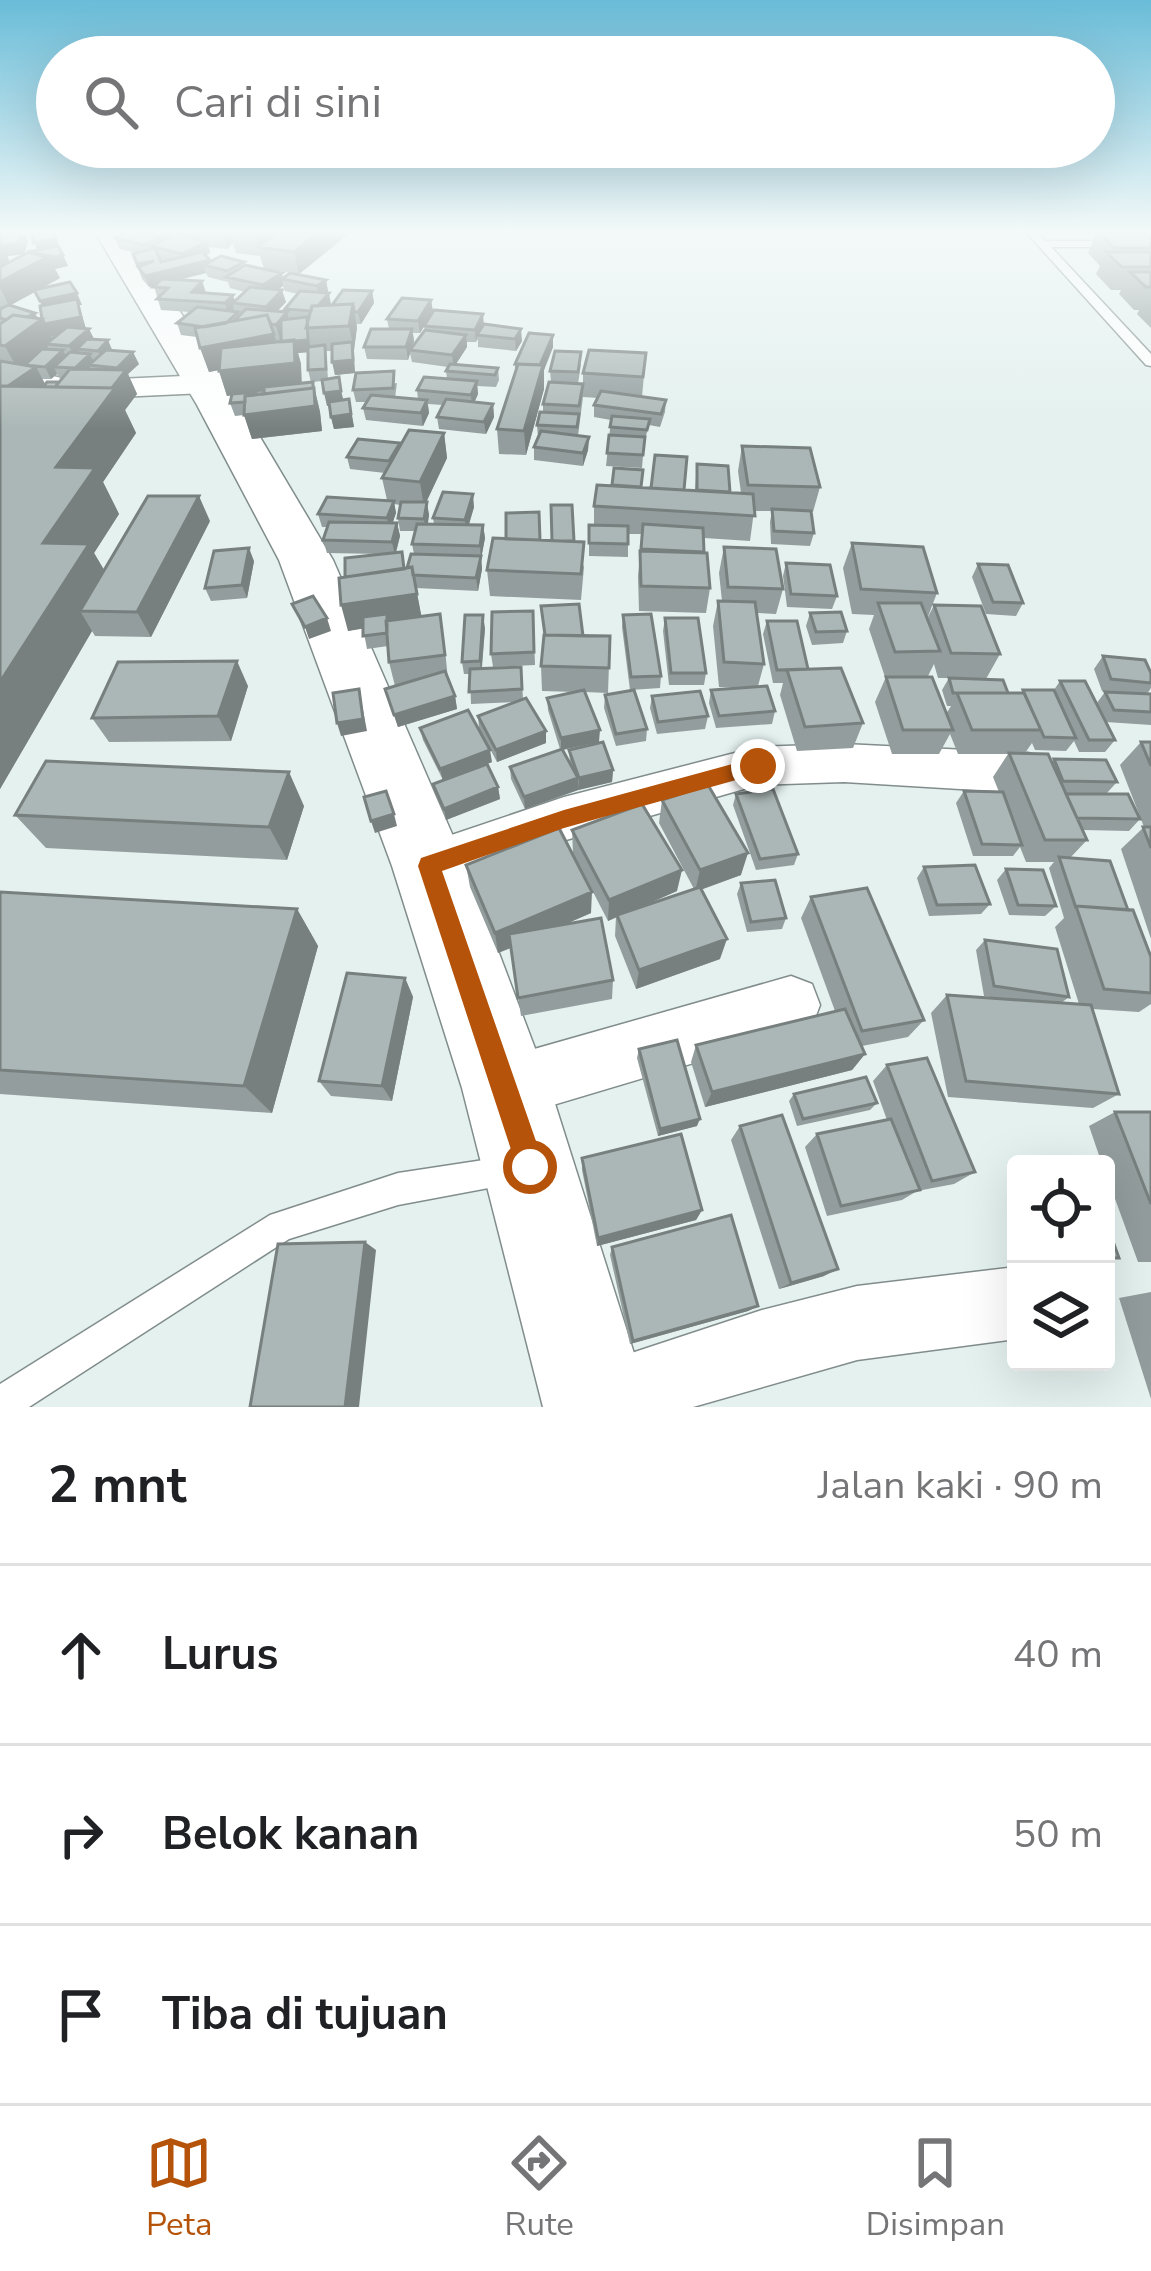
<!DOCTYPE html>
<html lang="id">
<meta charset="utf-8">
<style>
body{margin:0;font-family:"Nunito Sans",sans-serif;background:#f2f2f2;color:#202124}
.controls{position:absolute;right:36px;bottom:36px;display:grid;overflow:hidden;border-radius:12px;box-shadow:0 12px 48px #0002}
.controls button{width:108px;height:108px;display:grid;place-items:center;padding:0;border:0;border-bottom:3px solid #e0e0e0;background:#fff;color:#202124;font:60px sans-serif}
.stop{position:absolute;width:36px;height:36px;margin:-27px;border:9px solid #b45309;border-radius:50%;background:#fff}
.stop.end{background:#b45309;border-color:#fff;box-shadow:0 3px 12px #0008}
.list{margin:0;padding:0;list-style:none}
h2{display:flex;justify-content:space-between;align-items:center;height:156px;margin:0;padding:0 48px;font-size:51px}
h2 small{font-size:39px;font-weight:400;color:#757577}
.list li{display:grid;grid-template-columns:78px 1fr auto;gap:36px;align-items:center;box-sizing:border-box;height:180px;padding:0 48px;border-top:3px solid #e0e0e0}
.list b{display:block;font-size:45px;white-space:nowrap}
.list em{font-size:39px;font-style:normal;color:#757577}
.icon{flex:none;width:66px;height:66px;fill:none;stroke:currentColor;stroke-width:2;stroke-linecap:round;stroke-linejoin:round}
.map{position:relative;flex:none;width:1151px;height:1407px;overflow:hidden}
.search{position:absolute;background:#fff;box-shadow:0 12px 48px #0002;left:36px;right:36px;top:36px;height:132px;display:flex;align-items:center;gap:30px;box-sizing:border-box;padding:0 42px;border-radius:66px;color:#757577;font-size:45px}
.sheet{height:696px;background:#fff}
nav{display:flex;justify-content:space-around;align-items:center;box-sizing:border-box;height:168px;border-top:3px solid #e0e0e0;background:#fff;font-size:33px;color:#757577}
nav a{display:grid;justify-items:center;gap:6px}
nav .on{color:#b45309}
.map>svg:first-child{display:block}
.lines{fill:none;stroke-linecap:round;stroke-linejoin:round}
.lane-casing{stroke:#818d8c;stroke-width:3}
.street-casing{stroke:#818d8c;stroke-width:3}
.secondary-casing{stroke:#818d8c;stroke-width:3}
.lane{fill:#fff;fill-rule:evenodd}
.street{fill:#fff;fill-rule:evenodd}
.secondary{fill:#fff;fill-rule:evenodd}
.wall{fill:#939d9d;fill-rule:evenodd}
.shaded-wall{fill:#78807f}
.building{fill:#abb7b6;stroke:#78807f;stroke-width:3}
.route{fill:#b45309}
</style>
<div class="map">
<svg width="1151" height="1407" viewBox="0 0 1151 1407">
<rect width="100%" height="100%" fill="#e4f1ef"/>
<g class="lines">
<defs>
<path id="lane" d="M1026,232H1037L1045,241H1151V247H1051L1151,354V366L1146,365Z
M510,1156L521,1160L525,1171L521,1182L398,1205L289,1239L29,1407H0V1384L270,1215L398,1173Z"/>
<path id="street" d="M0,364L75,381L205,375L220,384L205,393L75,399L0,383Z
M844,744L1028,753L1045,759L1052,773L1045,787L1028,793L844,782L758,785L566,840L429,889L410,883L403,866L410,849L564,797L758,747Z
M791,976L812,984L820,1005L812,1026L791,1034L506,1119L484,1110L475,1088L484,1066L506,1057Z
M1016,1267V1339L857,1360L693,1407H559L557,1401L568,1374L762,1310L857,1286Z"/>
<path id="secondary" d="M95,232H128L241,405L333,560L466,866L550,1088L651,1407H543L462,1088L392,866L279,560L197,405Z"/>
</defs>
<use href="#lane" class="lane-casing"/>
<use href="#street" class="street-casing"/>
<use href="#secondary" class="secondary-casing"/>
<use href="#lane" class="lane"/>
<use href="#street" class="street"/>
<use href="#secondary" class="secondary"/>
</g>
<path class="wall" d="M0,232L25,235L28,242L24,254L8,256L9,262L37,250L55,232L60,249L68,266L55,269L60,278L41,289L82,305H79L86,329H89L94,339L139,364L128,374L137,394L125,410L136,433L103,482L119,514L94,553L104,570L210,521L151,637L95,636L92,631L0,789ZM35,292L42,306V319L11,305ZM57,374L61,380L59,382L45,384L42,379H51Z
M159,232H351L299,274L264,269L260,256L236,253L233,243L227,249L209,247L210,253L205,255L210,262L245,265L282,273L283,279L326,280L330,305L372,291L374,303L361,324H357L354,350L355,373L335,375L332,351H326L328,379L339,377L343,400L349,399L354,427L334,429L322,381L313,382L320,412L322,431L252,439L244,415L235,416L230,403L232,395L227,396L219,370L209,372L197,337L181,335L177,323L190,312L161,310L154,286L149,287L142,279L133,254L136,253L120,249L115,238L160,237ZM206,273L208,277L228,282L230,288L245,292L235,301L206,293L202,281L179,280ZM283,286L285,291L298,294L285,309L286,312L277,311L286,302L277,290ZM308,352V370L311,382L301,383V364L298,353Z
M1097,232H1151V328L1137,314L1139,310H1134L1119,294L1121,290H1111L1096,274L1100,266L1088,253Z
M431,300L433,312L484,325L522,341L516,351L478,347V339L476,342H467V347L456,364L498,368L499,380L496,387L477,386L478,394L474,402L493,404L494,417L486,434L439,429L437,417L443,405L428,404L429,413L423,426L366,420L363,408L367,402H356L353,390L397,383L395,398L418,400L417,390L447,379L446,371L448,367L412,362L410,353L408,360L367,359L364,347L389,329L387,319ZM424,326L425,330L412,347L414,341L413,333H420Z
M553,335V347L544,370V389L526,455L499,454L497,429L515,372V364Z
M646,353L642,397L666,400L665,412L660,427L649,425L644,443L642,468L606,466L611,420L594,417V405L598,398L583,397L578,436L589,437L588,450L583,466L534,460V447L538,437L537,425L543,412V404L551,382L550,371L581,364L578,384H583V373Z
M444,433L447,458L426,502L429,515L428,524H434L433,518L474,507L469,525H483L485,538L481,559L482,569L478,591L416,588L421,616L444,639L448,680L455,696L457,709L398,727L385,689L395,686L389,662L388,646L367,649L363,628L348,631L345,577L380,554L327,553L323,540L328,527H322L318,514L387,500L382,478L385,473L350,469L347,457ZM394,504L400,505L398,518L400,531H415L412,544L414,554L407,568H405L396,553L400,536L397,523H392L396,513Z
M742,446L820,487L813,512H811L814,533L810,546L771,544L770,522L772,511H754L750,541L704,538V552L710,588L706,613L639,611L638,576L642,534H628V557L589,556V525H594V506L641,487L695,490L697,464L730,492L741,493L738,471Z
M540,540L574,541L584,567L581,600L490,596L487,570Z
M852,543L937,593L927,619L934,605L1000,654L986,679L1008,693H1021L1023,690H1054L1060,681L1096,704L1105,692L1102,691L1094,669L1103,656L1151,673V688L1147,694H1151V725L1106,722L1115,740L1105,752H1079L1074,741L1066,751L1035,750L1032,743L1025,753L1052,762L1054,759L1117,782L1106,794L1140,819L1129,831L1083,830L1087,840L1070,858L1128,910L1151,957V1004L1139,1012L1092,1009L1119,1094L1093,1108L948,1097L931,1013L947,995L1003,999L984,996L976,950L985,940L1069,997L1061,1003L1079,1004L1055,927L1064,918L1049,868L1054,862H1026L1020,847L1013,856H973L956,803L964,791L999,792L993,777L1008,754H958L950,734L939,754H892L875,702L886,677L946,714L951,706H947L942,690L949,678H938L934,664L928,676L885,677L869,629L874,615L852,614L843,568Z
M724,547L783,589L776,614L757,613L764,664L758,686L775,711L772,724L716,728L709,703L711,690L738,688L719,687L713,626L718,601H722L719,573Z
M254,561L247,598L211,601L205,588Z
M786,563L837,596L832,609L787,607L783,576Z
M978,564L1023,603L1016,616L986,614L972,577Z
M541,606L583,636H610L608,693L585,692L599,742L563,750L570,763L569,750L613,770L612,782L578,790V787V790L525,809L511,779L510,767L560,749L548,710L547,698L575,692L542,691L541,666L544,635Z
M533,611L535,665L493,667L491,654Z
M810,613L847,631L843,643L812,645L806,626Z
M623,615L661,676L660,688L630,690L622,627Z
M665,618L706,673L704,685H669L663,631Z
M767,621L808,669L863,723L853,748L797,751L780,695L783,683H773L763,634Z
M485,628L482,668L521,667L523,699L546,731V743L497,762L479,728L478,716L515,702L471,704L470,674H464L462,662Z
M248,686L231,741L109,742L92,718Z
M605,695L647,729L646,741L616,746L604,708Z
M652,696L708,716L705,729L657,734L650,708Z
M420,728L492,762L487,764L498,787L500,799L446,820L433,784L443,780L423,740Z
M1141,742H1151V939L1121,849L1144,827L1120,765Z
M736,794L798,854L794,865L756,870L733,805Z
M662,800L741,875L701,889L720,959L636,989L615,936L616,917L608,921L573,853L572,830L677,891L639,908L694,889L659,823Z
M304,806L287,860L46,848L15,815Z
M466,865L591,913L566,924L613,980L612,999L521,1016L511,948L498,953L470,887Z
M924,867L990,904L981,914L929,916L917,878Z
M1006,869L1056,906L1045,916L1009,915L997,880Z
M741,883L786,918L782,929L747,932L737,894Z
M0,892L297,909L318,946L272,1113L0,1094Z
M811,897L924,1020L908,1037L862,1046L865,1054L852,1070L705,1107L691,1062L696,1045L835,1011L801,918Z
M405,978L413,997L392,1101L331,1096L319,1081Z
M639,1049L697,1126L658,1136L637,1058Z
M887,1065L975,1172L954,1184L917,1191L902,1200L827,1216L805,1147L817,1134L887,1120L873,1081Z
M794,1094L877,1103L870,1110L797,1126L789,1101Z
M1115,1112H1151V1262H1138L1106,1174V1164H1102L1089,1126Z
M740,1126L824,1276L779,1289L731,1140Z
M582,1158L702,1210L696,1220L597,1246L582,1170Z
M612,1247L758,1306L748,1311L630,1344L610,1255Z
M1151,1292V1399L1119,1298Z"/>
<path class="shaded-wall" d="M0,232H24L28,242L24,254L8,256L9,264L0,265Z
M55,232L60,250L39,254L30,233Z
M222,232H230L233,243L227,249Z
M258,232H293L258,247L254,235Z
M319,232H351L299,274L294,252Z
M207,242L210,253L186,265L182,254Z
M63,255L68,266L55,269L60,278L9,306L0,288V273L49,256Z
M210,260L212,267L204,265L206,273L149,287L145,276Z
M282,273L283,286L266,297L263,285Z
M326,280L328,291L319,298L317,286Z
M202,281L206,293L196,303L192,292Z
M282,290L286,302L270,319L266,307Z
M372,291L374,303L361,324L358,312Z
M77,293L82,305H79L86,329L51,336L54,343L46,344L48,347L18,370L5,346L15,323L35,313L39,321L46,313L40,301Z
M329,293L331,304L317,323L314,311Z
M233,295L236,304L233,303L234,309L228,315L225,303Z
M431,300L433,312L420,333L418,321Z
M353,304L357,328L354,350L349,326Z
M287,312L290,324L279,336L276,325Z
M483,314L484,326L477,335L476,342L475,330Z
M89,329L95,341L77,349L79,354L75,358L69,346Z
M412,329L414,341L408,360L406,347Z
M521,329L522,341L516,351L515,339Z
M308,333L311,352L298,353L301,364L302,387L256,392L260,404L259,413L268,412L264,400L314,394L313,382L320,412L322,431L252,439L244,415L259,413L255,401L256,392L227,396L219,371L295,363V354L284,355L281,343L308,340Z
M274,334L281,358L209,372L200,348Z
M466,335L467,347L454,367L452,355Z
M553,335V347L544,370V389L526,455L524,431L540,366Z
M108,340L113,352L103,363L98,351Z
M352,342L355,373L335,375L332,362Z
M63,350L69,362L54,367L57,374L51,379L45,367Z
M133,352L139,364L128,374L137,394L125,410L136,433L103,482L119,514L94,553L116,590L80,611L92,631L0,789V682L43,543L56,467L121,377L117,368Z
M90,354L96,366L89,365L91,370L75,368Z
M36,367L49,391L4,389Z
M477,381L478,394L472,408L471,395Z
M341,391L344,403L327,406L324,393Z
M349,399L354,427L334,429L331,417Z
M427,400L429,413L423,426L421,413Z
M493,404L494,417L486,434L484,422Z
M444,433L447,458L424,507L420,482Z
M589,437L588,450L583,466V453Z
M473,494L474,507L466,533L465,520Z
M199,496L210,521L151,637L137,612Z
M394,501L396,513L390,531L387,518Z
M427,502L429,515L426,532L424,519Z
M397,523L400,536L395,555L392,542Z
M483,525L485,538L481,559L480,546Z
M249,548L254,561L247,598L242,585Z
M481,556L482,569L478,591L476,578Z
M412,567L422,619L348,631L341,605Z
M483,615L485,628L481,674L480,661Z
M327,618L331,631L309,639L305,627Z
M237,661L248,686L231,741L218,716Z
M359,689L367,731L341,736L337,723Z
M455,696L457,709L398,727L394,715Z
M600,730L599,742L561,750V738Z
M546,731V743L497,762L496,750Z
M490,750L492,762L443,781L440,769Z
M613,770L612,782L578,790L579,778Z
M289,772L304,806L287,860L269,827Z
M578,778V790L525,809L524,797Z
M498,787L500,799L446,820L444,809Z
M394,814L397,826L375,833L371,821Z
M748,853L741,875L695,892L700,870Z
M682,870L677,891L608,921L609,900Z
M592,892L591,913L498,953L495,933Z
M297,909L318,946L272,1113L244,1086Z
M727,939L720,959L636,989L639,970Z
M405,978L413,997L392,1101L382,1086Z
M865,1054L852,1070L705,1107L712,1092Z
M700,1119L697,1126L658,1136L660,1129Z
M702,1210L696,1220L597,1246L598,1238Z
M365,1242L376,1250L359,1407H345Z
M838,1269L824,1276L779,1289L791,1283Z
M758,1306L748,1311L630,1344L633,1341Z"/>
<path class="building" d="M22,232L19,243L3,245V253H0V233Z
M54,232L55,239L33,243L32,235Z
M128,232H142L161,237L144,245L115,238Z
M278,232H319L294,252L258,247Z
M1099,232H1151V248H1114Z
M176,234L207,242L182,254L151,246Z
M58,246L63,255L50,258L27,252Z
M155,248L161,262L202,252L210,260L145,276L138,267L154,261L137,264L133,254Z
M29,252L49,256L0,282V267Z
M1106,252H1151V267H1122Z
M221,256L244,262L227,271L204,265Z
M245,265L282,273L263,285L226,277Z
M1130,272H1151V287H1146Z
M290,273L326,280L317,286L282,279Z
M162,279L202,281L192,292L233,295L225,303L157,299L168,288L153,287Z
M70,282L77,293L40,301L34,290Z
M250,287L282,290L266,307L233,303Z
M343,290L372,291L358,312H354L353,304L332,305Z
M300,291L329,293L318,306H312L311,311L285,309Z
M402,298L431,300L418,321L387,319Z
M77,299L81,317L45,324L42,319L40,306Z
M353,304L349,326L306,328L312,306Z
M9,305L35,313L27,317L13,315L6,320L0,318V309Z
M197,307L238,312L226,323L204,327L177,323Z
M246,309L287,312L276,325L271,324L267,315L234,321Z
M434,310L483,314L475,330L424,326Z
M13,315L42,319L5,346L0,345V324Z
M267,315L274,334L200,348L195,328Z
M307,317L308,340L281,342V320Z
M484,324L521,329L515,339L477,335Z
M67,327L89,329L69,346L46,344Z
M371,329H412L406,347H364Z
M425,330L466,335L452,355L410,350Z
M529,333L553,335L540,365L515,364Z
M87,339L108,340L98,351L77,349Z
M294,340L295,363L219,371L221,348Z
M352,342L353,360L332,362V344Z
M325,345L326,369L308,370V347Z
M42,349L63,350L45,367L25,365Z
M106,350L133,352L117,368L89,365Z
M589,350L646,353L643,377L583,373Z
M555,351L581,352L578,372L550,371Z
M70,352L90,354L75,368L54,367Z
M0,361L36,367L8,386H0Z
M450,364L498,368L495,375L446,371Z
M518,364L543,365L524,431L497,429Z
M70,369L126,370L112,388L55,387Z
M394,371L393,388L353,390L356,373Z
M339,377L341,391L324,393L322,380Z
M424,377L477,381L471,395L417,390Z
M47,382H59L55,387H43Z
M313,382V388L264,394V387Z
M549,382L583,384L579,406L543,404Z
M0,386L115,388L56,467L95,468L43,543L89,544L0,682Z
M314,388L315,406L244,415L245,396Z
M601,391L666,400L661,414L594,405Z
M256,392L255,395L245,396V402L230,403L232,394Z
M371,395L427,400L421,413L363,408Z
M349,399L351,414L331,417L329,402Z
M446,399L493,404L484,422L437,417Z
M540,412L579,414L577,427L537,425Z
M612,416L650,419L647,430L610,427Z
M409,430L444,433L420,482L382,478Z
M541,431L589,437L583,453L534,447Z
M609,435L645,437L643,455L607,453Z
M358,439L400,443L389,461L347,457Z
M742,446L810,448L820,487L748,485Z
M655,455L687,457L684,490L651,488Z
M697,464L728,466L730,492L697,490Z
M614,468L643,470L641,487L612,485Z
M597,485L753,494L755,516L594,506Z
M443,492L473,494L465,520L433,518Z
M148,496H199L137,612L80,611Z
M327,497L394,501L387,518L318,514Z
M401,502H427L424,519L398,518Z
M551,505H572L574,541H552Z
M772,509L811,511L814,533L774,531Z
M539,512L540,540L506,539V513Z
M329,522L397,523L392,542L323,540Z
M417,524L483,525L480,546L412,544Z
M643,524L703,528L704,552L641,549Z
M589,525L628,526V544L589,543Z
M493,538L584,542L581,574L487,570Z
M852,543L923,547L937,593L861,589Z
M724,547L776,549L783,589L728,587Z
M249,548L242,585L205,588L214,551Z
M640,551L707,553L710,588L641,586Z
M402,552L404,569L345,577V558Z
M411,554L481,556L476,578L413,575L412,567L407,568Z
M786,563L830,565L837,596L791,594Z
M978,564L1008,565L1023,603L993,602Z
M412,567L417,594L341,605L339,578Z
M313,596L327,618L305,627L292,604Z
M718,601L755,602L764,664L724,662Z
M878,603H921L940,651L895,652Z
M579,604L583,636L545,635L541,606Z
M934,605L981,606L1000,654L951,653Z
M533,611L534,652L491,654L492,612Z
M841,612L847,631L816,632L810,613Z
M387,614V633L363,636V617Z
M440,614L445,655L389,662L386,621Z
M651,614L661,676L631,677L623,615Z
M465,615H483L480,661L462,662Z
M665,618H698L706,673H671Z
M767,621H797L808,669L777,670Z
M544,635L610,636L609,668L541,666Z
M1103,656L1145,660L1151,673V683L1111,679Z
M237,661L218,716L92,718L118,662Z
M521,667L522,689L469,692L470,669Z
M841,668L863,723L805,727L787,670Z
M445,671L455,696L394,715L385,689Z
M886,677H932L953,730H903Z
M949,678L1003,680L1008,693H953Z
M1060,681H1085L1115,740H1089Z
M767,686L775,711L719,716L711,690Z
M359,689L363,719L337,723L333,693Z
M584,690L600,730L561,738L547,698Z
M634,690L647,729L616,734L605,695Z
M1023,690H1054L1076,738L1044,737Z
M700,691L708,716L658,722L652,696Z
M1105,692L1151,694V712L1114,710Z
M957,693H1024L1041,730H972Z
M526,698L546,731L496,750L478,716Z
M468,710L490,750L440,769L420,728Z
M603,742L613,770L579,778L569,750Z
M1141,742H1151V766Z
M562,749L578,778L524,797L510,767Z
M1009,753L1048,754L1087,840H1045Z
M1054,759L1106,760L1117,782L1063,781Z
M46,761L289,772L269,827L15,815Z
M487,764L498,787L444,809L433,784Z
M708,785L748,853L700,870L662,800Z
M773,789L798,854L760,859L736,794Z
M386,791L394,814L371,821L364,797Z
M964,791L1003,792L1022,845L982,844Z
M1066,794H1128L1140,819L1077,818Z
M642,804L682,870L609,900L572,830Z
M1143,827H1151V848Z
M559,828L592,892L495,933L466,865Z
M1059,857L1110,861L1128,910L1076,906V908Z
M975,865L990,904L937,905L924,867Z
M1006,869L1043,870L1056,906L1018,905Z
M775,880L786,918L751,922L741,883Z
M700,887L727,939L639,970L617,915Z
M867,888L924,1020L862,1031L811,897Z
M0,892L297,909L244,1086L0,1070Z
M1076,906L1133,910L1151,957V993L1104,989Z
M601,918L613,980L518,998L509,934Z
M985,940L1057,949L1069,997L994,986Z
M347,973L405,978L382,1086L319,1081Z
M947,995L1091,1005L1119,1094L966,1081Z
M845,1009L865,1054L712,1092L696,1045Z
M677,1040L700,1119L660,1129L639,1049Z
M927,1058L975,1172L932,1181L887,1065Z
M866,1077L877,1103L803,1119L794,1094Z
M1115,1112H1151V1204Z
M782,1115L838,1269L791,1283L740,1126Z
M891,1119L920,1190L841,1206L817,1134Z
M681,1134L702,1210L598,1238L582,1158Z
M731,1215L758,1306L633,1341L612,1247Z
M1106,1222L1119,1258H1106Z
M365,1242L345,1407H250L278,1244Z"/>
<linearGradient id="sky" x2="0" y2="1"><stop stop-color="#69bcd8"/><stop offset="0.54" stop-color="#f3f9f8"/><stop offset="1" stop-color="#f3f9f8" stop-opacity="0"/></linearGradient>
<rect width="1151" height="429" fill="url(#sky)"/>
<path class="route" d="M758,757L768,766L765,772L564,828L442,871L545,1167L541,1177L530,1182L520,1177L418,866L421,858L564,810Z"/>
</svg>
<div class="controls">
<button><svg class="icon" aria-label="locate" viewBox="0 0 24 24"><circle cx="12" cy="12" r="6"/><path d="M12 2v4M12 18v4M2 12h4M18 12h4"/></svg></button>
<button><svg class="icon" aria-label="layers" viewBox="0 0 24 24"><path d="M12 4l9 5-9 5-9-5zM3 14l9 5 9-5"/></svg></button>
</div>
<div class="stop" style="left:530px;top:1167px"></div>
<div class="stop end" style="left:758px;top:766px"></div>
<div class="search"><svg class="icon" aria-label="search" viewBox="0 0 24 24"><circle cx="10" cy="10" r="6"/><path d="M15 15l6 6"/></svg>Cari di sini</div>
</div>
<section class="sheet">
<h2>2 mnt<small>Jalan kaki · 90 m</small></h2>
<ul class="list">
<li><svg class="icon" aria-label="ahead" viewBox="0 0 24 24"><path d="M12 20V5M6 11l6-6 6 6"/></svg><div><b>Lurus</b></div><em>40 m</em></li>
<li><svg class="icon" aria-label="right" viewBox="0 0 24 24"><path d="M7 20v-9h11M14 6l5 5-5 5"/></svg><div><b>Belok kanan</b></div><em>50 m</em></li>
<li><svg class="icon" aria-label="arrive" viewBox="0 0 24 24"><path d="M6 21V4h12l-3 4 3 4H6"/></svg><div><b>Tiba di tujuan</b></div></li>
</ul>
</section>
<nav>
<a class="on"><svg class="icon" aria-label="map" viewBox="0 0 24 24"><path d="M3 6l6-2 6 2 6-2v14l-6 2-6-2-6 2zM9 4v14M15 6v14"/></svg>Peta</a>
<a><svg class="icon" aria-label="directions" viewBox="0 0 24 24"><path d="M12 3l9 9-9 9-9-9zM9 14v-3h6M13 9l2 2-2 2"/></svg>Rute</a>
<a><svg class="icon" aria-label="saved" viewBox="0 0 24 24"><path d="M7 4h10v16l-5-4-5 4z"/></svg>Disimpan</a>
</nav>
